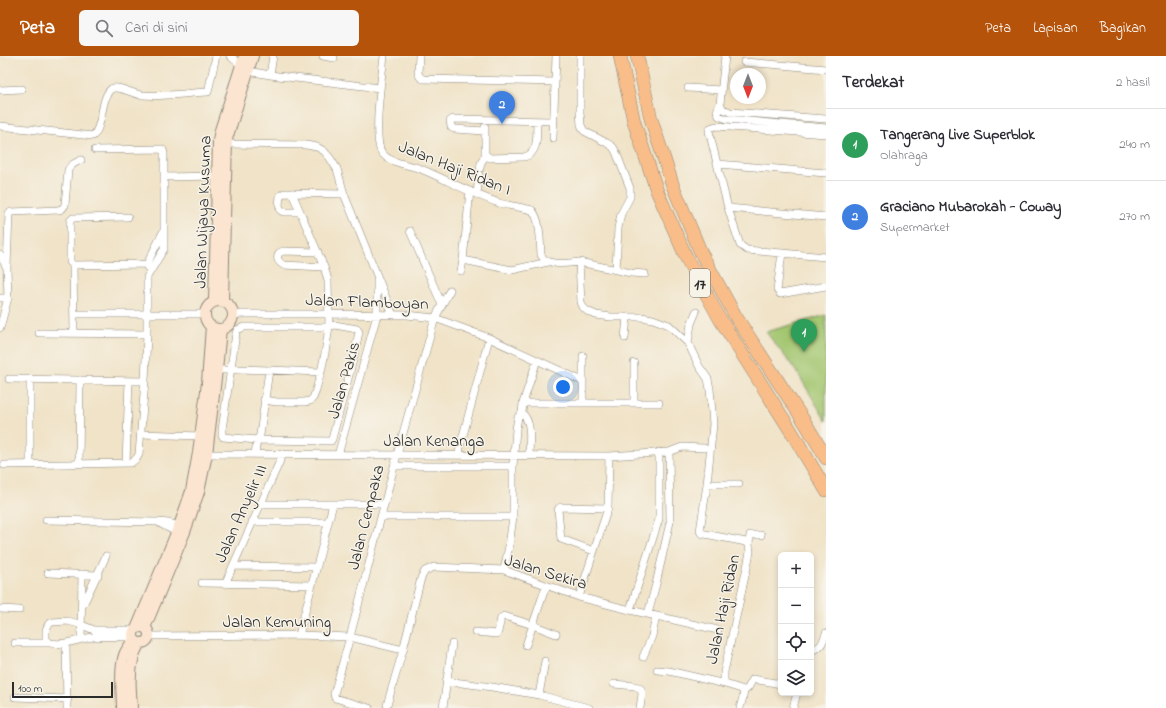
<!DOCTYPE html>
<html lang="id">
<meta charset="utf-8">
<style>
body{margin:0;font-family:"Indie Flower",sans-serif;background:#f7f7f7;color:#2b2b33}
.controls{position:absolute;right:12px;bottom:12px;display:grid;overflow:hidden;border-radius:6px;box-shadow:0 2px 6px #0003}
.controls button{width:36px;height:36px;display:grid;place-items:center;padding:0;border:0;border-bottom:1px solid #e1e1e2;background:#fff;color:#2b2b33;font:20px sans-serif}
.compass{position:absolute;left:730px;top:12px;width:36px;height:36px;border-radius:50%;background:#fff;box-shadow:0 2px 6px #0003;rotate:180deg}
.scale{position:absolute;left:12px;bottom:10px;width:101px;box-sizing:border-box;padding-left:4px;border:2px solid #2b2b2b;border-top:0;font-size:11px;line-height:14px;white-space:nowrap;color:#2b2b2b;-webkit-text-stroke:3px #f7f3e8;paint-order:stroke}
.you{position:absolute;left:563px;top:331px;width:14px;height:14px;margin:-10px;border:3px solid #fff;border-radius:50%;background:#1a73e8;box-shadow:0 0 0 6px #1a73e833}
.badge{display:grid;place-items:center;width:26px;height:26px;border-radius:50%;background:#b45309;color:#fff;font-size:13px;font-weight:700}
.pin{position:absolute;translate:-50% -33px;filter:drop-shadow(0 1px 2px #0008)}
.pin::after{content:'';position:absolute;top:21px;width:14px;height:12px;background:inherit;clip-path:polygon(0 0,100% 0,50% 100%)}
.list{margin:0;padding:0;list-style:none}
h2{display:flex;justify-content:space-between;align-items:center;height:52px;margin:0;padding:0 16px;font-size:17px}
h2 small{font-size:13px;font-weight:400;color:#7c7c81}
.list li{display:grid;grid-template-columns:26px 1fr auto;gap:12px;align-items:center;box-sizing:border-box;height:72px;padding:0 16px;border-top:1px solid #e1e1e2}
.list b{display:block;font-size:15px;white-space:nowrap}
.list p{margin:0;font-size:13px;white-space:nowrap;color:#7c7c81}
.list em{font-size:13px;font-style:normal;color:#7c7c81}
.icon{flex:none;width:22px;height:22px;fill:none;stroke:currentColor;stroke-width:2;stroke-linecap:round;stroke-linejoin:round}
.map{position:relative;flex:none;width:826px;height:652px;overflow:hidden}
header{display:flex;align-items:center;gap:24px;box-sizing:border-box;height:56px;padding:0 20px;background:#b45309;color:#fff}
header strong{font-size:19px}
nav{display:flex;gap:22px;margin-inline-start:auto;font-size:14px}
.search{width:280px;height:36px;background:#f7f7f7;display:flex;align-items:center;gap:10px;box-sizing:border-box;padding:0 14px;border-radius:6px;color:#7c7c81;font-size:15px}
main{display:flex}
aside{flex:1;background:#fff}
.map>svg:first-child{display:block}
.green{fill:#a3c670;stroke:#67784e}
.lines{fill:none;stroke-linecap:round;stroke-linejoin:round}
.street-casing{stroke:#8e877a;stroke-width:8}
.secondary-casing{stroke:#8e877a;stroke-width:12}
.highway-casing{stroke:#8e877a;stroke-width:14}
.street{stroke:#fff;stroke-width:7}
.secondary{stroke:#fce5d0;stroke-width:10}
.highway{stroke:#f8bd89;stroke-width:13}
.labels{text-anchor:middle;stroke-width:3;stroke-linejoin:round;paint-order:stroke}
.shield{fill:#f7f3e8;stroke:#686764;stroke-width:1}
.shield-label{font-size:16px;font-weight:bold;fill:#2b2b2b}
.street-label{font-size:17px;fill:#2b2b2b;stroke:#f7f3e8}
</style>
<header>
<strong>Peta</strong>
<div class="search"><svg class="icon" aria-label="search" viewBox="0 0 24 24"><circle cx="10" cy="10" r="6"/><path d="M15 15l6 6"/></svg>Cari di sini</div>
<nav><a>Peta</a><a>Lapisan</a><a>Bagikan</a></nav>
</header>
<main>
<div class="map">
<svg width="826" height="652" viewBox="0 0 826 652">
<rect width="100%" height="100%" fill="#f7f3e8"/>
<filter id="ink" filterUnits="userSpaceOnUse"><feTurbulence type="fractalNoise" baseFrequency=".025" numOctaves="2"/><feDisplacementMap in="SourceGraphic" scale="8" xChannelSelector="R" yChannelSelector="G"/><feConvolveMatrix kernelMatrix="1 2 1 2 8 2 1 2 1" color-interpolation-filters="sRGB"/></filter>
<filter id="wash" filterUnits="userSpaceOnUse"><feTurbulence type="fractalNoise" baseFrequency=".012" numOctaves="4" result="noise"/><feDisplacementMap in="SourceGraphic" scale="16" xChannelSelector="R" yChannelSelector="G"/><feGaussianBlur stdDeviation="0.9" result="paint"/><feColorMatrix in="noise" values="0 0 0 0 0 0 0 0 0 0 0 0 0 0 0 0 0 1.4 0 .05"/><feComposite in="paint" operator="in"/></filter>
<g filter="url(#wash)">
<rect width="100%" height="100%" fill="#f0e3c8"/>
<path class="green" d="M826,259V365L797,316L766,276Z"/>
</g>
<g filter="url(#ink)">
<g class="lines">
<defs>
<path id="street" d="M230,0L248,15L270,19L380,32
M323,0L334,2
M384,0C382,18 372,83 382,97C391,108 408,108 421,113C447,124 472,138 499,147C510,150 521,151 532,154C541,164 540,186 541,199C547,211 568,207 579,206
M419,0L418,17L420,21L423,23L555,26
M580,0V56L581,69L584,75L607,87L613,91L616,96L630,132V141L621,158L618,172L616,214
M725,0L720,48L717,55L719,60L727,63L826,72
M744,6L826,13
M270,19L273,0
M688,32L721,34
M0,34L22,33
M720,48L723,53L730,56L826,63
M0,70L93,80C103,71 101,42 110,34C116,27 134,39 142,39C164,41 186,37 208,36L216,0
M485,71V98L487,100L490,102L524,101C540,97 536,78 537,65
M485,75L454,73L451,71L450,65L453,63L550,65L554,64
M826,78L716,70L710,72L709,75L728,152L740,189L747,194L826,201
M553,82L556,0
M227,88L306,89L317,91L324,95L330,102L337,113L344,138L393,259
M718,108L826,117
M480,112C481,106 482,103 487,100
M164,121L217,120
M477,138L479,119
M728,152L826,161
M300,156H284L281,155L279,149L280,140L284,137L344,138
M410,175L442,249
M318,196L283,195L279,197C276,203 278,205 283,209L324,211
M782,197L777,234L780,238L826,230
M0,199L7,212
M463,204L512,214L548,206
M73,209L147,208
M147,211V208L163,176
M461,215L463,204L470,135
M645,218L631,217L579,206L581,246L583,251L587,255L596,259L611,261H641L653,263L669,269L688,287L699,310L708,323L710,333L713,368L707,428L700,475L701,477L705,478L746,486L749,488L750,496L747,511L724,616V623L725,628
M0,242H8
M74,258H205
M233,259L242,258H328L407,259L435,262L489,282L580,324L583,326
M335,269L357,273L359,276L353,304L332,383L331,385L257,384L223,381L222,379V374L236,277L237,274L244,271H329Z
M0,272L8,242L7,212L9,157L11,156L58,154L62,153L65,149L68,114C71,108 75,107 81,104
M39,277L147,278
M74,277L73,209L70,206V165L73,162L128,161
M625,282L627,261
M688,287L691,268L696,256
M634,307V347
M217,314H230L239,313L321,316
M9,323L145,325
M264,344L277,346H304L310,345L313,342L315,337L321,316L325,297L329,271L328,224L324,211L292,137
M523,347H659
M583,347V300
M522,357C533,367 529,386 529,399
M140,378L201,380
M203,398L609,400L669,396L682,391L704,392
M255,398L257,384L260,379L269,314
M338,399L377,259V224
M459,399L460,391L489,282
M126,407L129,325
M30,408V323
M79,408L80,324
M4,409L131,407L137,402L139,398L145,325L147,278V221L164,193V97L163,94L161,93L95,94
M394,410H513
M707,428H739
M260,448H384
M381,461H513
M46,464L157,466L169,467L179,470
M252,466H328
M159,467L176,476
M749,488L750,479H761
M594,495L561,483L558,454L559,452L561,451L608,452
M233,510L316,511
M504,514L509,490L513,461V410L516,373L518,361L522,357L523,347L537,304
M48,517L98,519
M202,527L312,529
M225,528L283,398
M579,541L608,452L609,400
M83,549L106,500
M0,553L19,554
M630,554L659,463V396
M648,558L656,528L670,466L669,396
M475,576L497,578L498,576L501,562L504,560L533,569L556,578
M299,579L333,448
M149,580L299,579L350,581L403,594
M134,581C120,581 106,580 93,581C77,583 66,590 50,587L46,583V574L48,569L52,566L68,565L79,568L94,574H135
M81,583L82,518
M15,587H50
M66,588L67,652
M526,589L546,530
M811,595C822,590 822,589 826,577
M643,601L652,580L656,560
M657,614L669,615L725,628L741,633L744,635
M446,625L492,631L539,639L589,652
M614,628L635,630L641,633L642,638L640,652
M744,635L748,632L753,623L781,628
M539,639L545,605
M15,641L68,643
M387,649L403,594L421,522L425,515L434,511L504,514L579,541L630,554L718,574
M369,652L335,642L334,638L350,581L397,399L435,262L450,234
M443,652L452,588
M740,652L743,641L744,635
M793,652L797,637"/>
<path id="secondary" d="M205 259a14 14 0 1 1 28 0a14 14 0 1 1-28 0Z
M214,245L218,85L220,74L244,0
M223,245L227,83L253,0
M133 579a8 8 0 1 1 16 0a8 8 0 1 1-16 0Z
M145,572L185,476L199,436L207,398L217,314L221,273
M136,573L179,470L191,435L198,397L207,327L211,270
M122,652C122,636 119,614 124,599C126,593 131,588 134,583
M132,652C131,636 129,620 133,604C134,598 137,592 140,587"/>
<path id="highway" d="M620,0L634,66L657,135L687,203L720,263L791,375L826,434
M637,0L651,63L673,130L701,197L736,261L806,368L826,402"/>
</defs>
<use href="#street" class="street-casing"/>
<use href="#secondary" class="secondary-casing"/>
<use href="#highway" class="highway-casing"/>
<use href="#street" class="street"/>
<use href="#secondary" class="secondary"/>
<use href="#highway" class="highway"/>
</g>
</g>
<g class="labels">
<rect class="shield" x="690" y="213" width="20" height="28" rx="3"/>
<g class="shield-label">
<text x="700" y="233">17</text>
</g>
<g class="street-label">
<text transform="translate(455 111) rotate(22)" y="6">Jalan Haji Ridan I</text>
<text transform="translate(202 156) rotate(-88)" y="6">Jalan Wijaya Kusuma</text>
<text transform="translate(367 245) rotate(2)" y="6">Jalan Flamboyan</text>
<text transform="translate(343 324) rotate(-74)" y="6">Jalan Pakis</text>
<text x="434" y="390">Jalan Kenanga</text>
<text transform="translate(240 457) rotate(-66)" y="6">Jalan Anyelir III</text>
<text transform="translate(365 461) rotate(-76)" y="6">Jalan Cempaka</text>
<text transform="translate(546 515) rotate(17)" y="6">Jalan Sekira</text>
<text transform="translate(722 553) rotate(-78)" y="6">Jalan Haji Ridan</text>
<text x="277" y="571">Jalan Kemuning</text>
</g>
</g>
</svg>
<div class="controls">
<button>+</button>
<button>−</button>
<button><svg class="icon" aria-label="locate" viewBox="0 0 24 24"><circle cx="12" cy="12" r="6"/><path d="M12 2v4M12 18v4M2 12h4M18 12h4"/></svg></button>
<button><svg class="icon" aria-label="layers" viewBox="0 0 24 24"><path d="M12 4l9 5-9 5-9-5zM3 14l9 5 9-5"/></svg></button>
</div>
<svg class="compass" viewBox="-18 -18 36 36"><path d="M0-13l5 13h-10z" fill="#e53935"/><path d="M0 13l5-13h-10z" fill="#7c7c81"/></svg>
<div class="scale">100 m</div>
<div class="you"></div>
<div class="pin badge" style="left:804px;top:296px;background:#2e9e5b">1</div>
<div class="pin badge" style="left:502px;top:68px;background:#3f7fe0">2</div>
</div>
<aside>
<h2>Terdekat<small>2 hasil</small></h2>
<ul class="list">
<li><span class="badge" style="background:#2e9e5b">1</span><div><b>Tangerang Live Superblok</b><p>Olahraga</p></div><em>240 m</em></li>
<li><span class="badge" style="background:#3f7fe0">2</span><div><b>Graciano Mubarokah - Coway</b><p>Supermarket</p></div><em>270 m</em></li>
</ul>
</aside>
</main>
